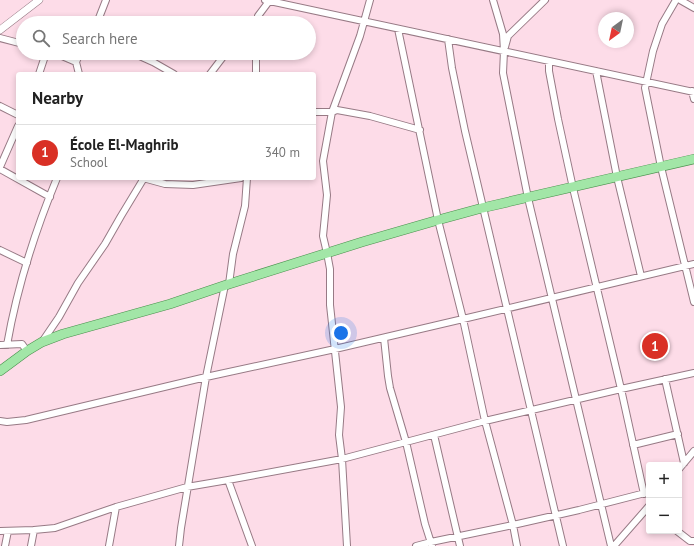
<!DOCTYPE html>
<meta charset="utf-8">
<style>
body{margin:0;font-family:"PT Sans",sans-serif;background:#f6f6f6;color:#222}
.controls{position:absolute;right:12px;bottom:12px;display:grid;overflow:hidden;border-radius:4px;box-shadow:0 2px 6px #0003}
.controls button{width:36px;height:36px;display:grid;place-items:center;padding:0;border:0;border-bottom:1px solid #e0e0e0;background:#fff;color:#222;font:20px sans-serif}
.compass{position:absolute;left:598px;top:12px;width:36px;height:36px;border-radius:50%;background:#fff;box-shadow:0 2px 6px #0003;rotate:213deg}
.you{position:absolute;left:341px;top:333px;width:14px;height:14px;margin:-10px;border:3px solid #fff;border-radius:50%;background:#1a73e8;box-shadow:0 0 0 6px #1a73e833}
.badge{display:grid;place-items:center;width:26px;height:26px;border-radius:50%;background:#d93025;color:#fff;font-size:13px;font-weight:700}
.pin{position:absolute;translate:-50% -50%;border:2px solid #fff;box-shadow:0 1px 4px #0006}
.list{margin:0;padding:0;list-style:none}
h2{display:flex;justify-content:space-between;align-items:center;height:52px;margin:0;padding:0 16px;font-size:17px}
h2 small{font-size:13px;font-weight:400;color:#767676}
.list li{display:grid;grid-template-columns:26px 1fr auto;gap:12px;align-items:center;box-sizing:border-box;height:56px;padding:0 16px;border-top:1px solid #e0e0e0}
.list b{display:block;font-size:15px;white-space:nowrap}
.list p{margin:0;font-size:13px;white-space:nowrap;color:#767676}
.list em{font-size:13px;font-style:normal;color:#767676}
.icon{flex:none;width:22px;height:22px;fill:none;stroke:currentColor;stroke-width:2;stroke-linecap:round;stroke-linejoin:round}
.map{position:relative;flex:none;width:694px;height:546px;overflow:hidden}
.search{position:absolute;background:#fff;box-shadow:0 2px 6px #0003;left:16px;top:16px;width:300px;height:44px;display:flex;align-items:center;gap:10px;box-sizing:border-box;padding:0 14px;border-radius:22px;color:#767676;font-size:15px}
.panel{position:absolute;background:#fff;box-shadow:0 2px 6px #0003;left:16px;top:72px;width:300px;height:108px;border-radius:4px}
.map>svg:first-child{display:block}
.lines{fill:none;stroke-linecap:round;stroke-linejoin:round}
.minor-casing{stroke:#977a85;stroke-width:8}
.tertiary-casing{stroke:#977a85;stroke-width:8}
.primary-casing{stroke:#49904d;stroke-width:10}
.minor{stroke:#fff;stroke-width:6}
.tertiary{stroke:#fff;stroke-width:7}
.primary{stroke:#a2e6a7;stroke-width:9}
</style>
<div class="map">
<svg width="694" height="546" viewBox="0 0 694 546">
<rect width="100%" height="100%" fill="#fddce8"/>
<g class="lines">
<defs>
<path id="minor" d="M265,0L694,92
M493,0L503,34L504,51L503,73L528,198L611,546
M676,0L662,24L653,51L645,88L661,167L694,302
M680,0L694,8
M97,23L106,0
M257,23L258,16L270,0
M398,29L438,220L463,319L485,421L513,525L517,546
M0,38L23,44
M448,39L452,68L465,131L563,546
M505,47L508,36L545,0
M55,53L76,62
M133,53L153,62L174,74
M256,53V74
M549,61V71L558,119L573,188L621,389L644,494
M596,71L617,177L641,276
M39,74L46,53
M79,74L76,62L80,53
M210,74L226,53
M692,91L694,99
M0,106L18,115
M314,112H332L337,110L370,116L420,130
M0,167L18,126
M0,169L50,197
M143,178L165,184L193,185L241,178
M0,250L27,263
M229,284L233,254L245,206L247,178
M384,338L388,376L390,388L406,442L425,524L432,546
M42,342L59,317L78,283L105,244L121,216L144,178
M0,345L22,344L27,351
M7,345C17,288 35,231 57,178
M665,379L684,463
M0,421L7,422L26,420L206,377L335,349L463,319L694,264
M434,435L460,546
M633,445L678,434
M679,469L694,451
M228,480L252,546
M0,531L34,530L55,528L116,507L187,487L228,480L342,459L485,421L621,389L694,373
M677,531L690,541H694
M5,546L8,531
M31,546L34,530
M109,546L116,507
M179,546L181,528L206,377L225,285
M347,546L342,459L339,435L341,407L330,305V269L327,253L323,236L327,195L323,161L332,112L360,36L370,0
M416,546L431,542L513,525L579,510L649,492
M614,546L649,506"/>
<path id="tertiary" d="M0,30L39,0"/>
<path id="primary" d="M0,371L27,351L42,342L63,334L170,304L229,284L362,242L438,220L482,208L694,159"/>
</defs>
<use href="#minor" class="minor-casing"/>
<use href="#tertiary" class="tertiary-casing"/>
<use href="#primary" class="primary-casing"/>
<use href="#minor" class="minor"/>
<use href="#tertiary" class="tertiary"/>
<use href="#primary" class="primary"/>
</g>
</svg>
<div class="controls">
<button>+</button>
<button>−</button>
</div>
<svg class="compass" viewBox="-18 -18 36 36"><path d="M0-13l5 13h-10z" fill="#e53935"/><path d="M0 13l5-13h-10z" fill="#767676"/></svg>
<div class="you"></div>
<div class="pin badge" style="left:655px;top:346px">1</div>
<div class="search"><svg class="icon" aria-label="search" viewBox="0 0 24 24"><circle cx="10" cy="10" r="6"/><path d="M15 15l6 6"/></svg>Search here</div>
<section class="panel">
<h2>Nearby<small></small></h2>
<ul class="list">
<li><span class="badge">1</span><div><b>École El-Maghrib</b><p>School</p></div><em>340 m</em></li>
</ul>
</section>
</div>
